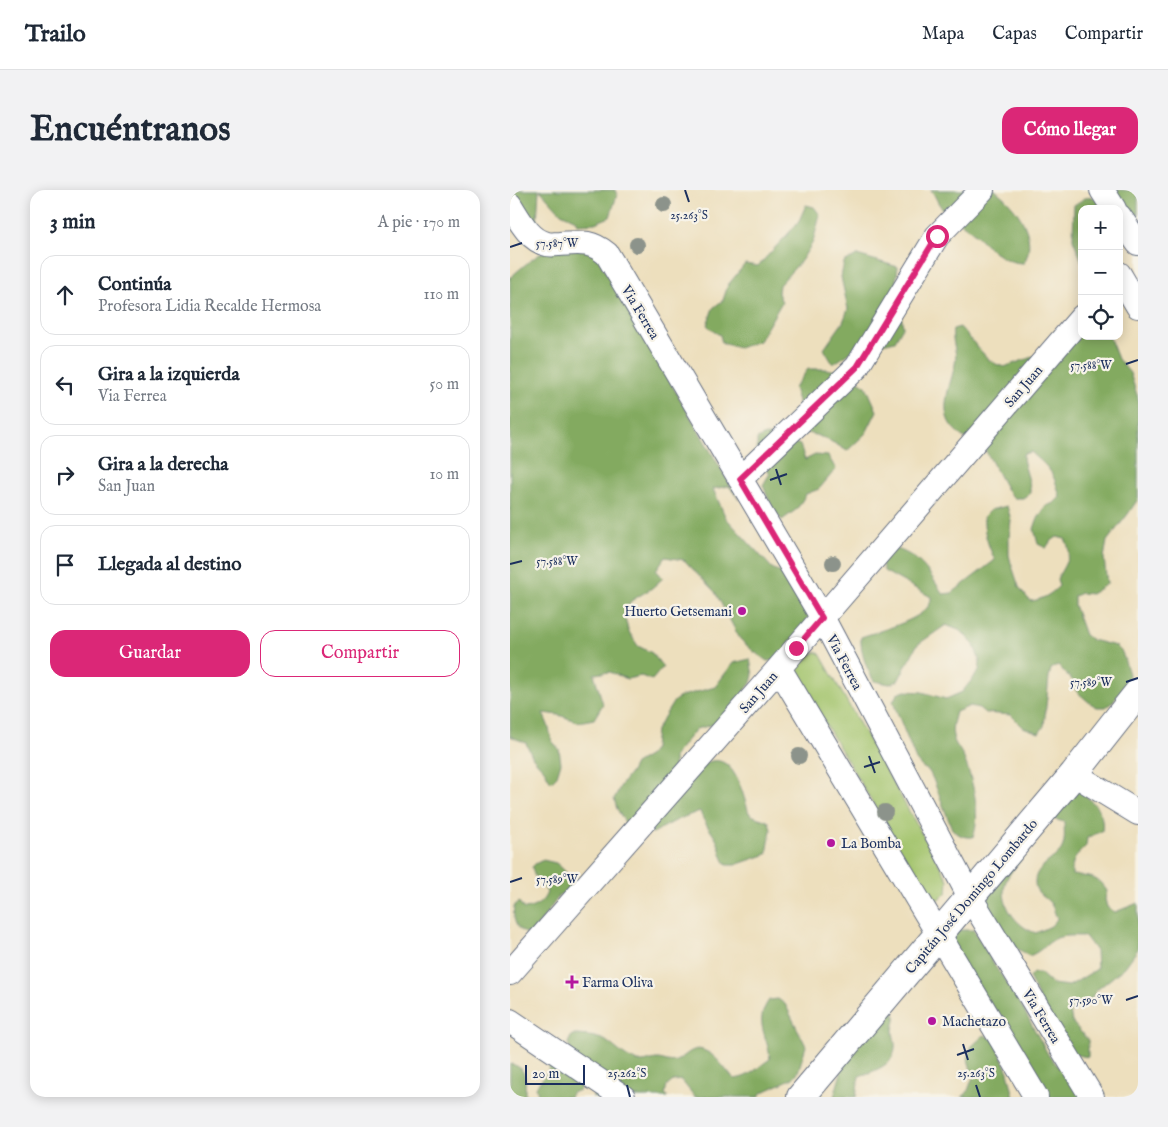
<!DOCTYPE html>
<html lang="es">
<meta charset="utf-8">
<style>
body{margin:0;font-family:"IM FELL English",serif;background:#f2f2f3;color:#1f2937}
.controls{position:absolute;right:15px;top:15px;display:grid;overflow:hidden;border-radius:10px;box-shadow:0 2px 12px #0003}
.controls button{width:45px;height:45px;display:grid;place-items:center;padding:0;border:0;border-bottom:1px solid #e0e1e3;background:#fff;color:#1f2937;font:25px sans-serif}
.scale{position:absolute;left:15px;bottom:12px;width:60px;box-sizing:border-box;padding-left:5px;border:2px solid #1b2f5e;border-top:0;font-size:14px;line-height:18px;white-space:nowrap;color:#1b2f5e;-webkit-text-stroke:4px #f7f3e8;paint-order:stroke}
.stop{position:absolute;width:15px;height:15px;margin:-11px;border:4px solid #db2777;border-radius:50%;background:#fff}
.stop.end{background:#db2777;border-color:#fff;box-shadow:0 1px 5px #0008}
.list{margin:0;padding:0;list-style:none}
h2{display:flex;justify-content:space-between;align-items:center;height:65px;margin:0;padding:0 20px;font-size:21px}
h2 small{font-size:16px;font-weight:400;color:#747a83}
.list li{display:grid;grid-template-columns:32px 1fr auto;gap:15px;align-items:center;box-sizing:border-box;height:80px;margin:0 10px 10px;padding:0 10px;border:1px solid #e0e1e3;border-radius:15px}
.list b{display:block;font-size:19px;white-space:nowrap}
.list p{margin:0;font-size:16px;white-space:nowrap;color:#747a83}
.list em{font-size:16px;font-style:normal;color:#747a83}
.actions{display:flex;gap:10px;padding:15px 20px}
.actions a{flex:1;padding:11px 0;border:1px solid #db2777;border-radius:15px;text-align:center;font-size:18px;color:#db2777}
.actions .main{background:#db2777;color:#fff}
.icon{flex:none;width:28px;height:28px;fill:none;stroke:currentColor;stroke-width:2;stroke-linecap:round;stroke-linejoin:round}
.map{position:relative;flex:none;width:628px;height:907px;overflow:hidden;border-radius:15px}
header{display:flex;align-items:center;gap:30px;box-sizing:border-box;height:70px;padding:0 25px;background:#fff;border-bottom:1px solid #e0e1e3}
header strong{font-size:24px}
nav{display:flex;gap:28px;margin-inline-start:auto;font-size:18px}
.intro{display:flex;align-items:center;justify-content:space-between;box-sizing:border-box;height:120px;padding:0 30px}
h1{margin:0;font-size:35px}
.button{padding:12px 22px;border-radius:15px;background:#db2777;color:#fff;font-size:18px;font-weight:700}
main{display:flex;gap:30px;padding:0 30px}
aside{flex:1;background:#fff;border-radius:15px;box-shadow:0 2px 12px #0003}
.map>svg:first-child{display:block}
.green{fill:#a4c56e;stroke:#607a66}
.forest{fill:#83aa61;stroke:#4f6c60}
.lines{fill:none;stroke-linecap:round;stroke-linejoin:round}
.minor-casing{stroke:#646d7f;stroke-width:26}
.tertiary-casing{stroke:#646d7f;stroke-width:30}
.minor{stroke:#fff;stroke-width:24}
.tertiary{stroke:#fff;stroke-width:28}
.tree{fill:#8c938b}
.route{stroke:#db2777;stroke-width:6}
.ticks{fill:none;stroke:#1b2f5e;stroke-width:2}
.poi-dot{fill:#b5179e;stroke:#f7f3e8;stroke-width:2}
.labels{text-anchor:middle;stroke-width:4.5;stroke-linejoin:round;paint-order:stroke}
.street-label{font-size:14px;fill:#1b2f5e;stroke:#f7f3e8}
.poi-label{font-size:14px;fill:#1b2f5e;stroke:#f7f3e8;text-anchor:start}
.ticks-label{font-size:12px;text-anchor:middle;fill:#1b2f5e;stroke:#f7f3e8;stroke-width:4.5;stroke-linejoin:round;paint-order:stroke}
</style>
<header>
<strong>Trailo</strong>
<nav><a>Mapa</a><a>Capas</a><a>Compartir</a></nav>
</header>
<div class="intro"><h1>Encuéntranos</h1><a class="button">Cómo llegar</a></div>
<main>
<aside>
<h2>3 min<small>A pie · 170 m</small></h2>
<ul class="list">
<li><svg class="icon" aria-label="ahead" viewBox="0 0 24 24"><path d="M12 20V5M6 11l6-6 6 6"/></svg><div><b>Continúa</b><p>Profesora Lidia Recalde Hermosa</p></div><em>110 m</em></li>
<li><svg class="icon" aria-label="left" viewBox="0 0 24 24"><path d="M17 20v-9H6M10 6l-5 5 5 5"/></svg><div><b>Gira a la izquierda</b><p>Via Ferrea</p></div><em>50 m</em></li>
<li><svg class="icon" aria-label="right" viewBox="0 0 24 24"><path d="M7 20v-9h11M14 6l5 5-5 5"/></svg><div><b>Gira a la derecha</b><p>San Juan</p></div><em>10 m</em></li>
<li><svg class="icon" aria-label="arrive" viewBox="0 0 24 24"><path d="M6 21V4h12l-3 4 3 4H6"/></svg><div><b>Llegada al destino</b></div></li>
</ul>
<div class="actions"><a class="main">Guardar</a><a>Compartir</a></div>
</aside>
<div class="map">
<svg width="628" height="907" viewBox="0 0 628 907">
<rect width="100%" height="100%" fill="#f7f3e8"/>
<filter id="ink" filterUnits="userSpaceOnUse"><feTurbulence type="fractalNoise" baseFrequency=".02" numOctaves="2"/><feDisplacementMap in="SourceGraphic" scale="10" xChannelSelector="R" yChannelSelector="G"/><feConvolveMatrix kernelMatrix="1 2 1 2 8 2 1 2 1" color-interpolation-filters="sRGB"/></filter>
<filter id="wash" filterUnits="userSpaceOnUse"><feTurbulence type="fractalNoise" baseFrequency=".0096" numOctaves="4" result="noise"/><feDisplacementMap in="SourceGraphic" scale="20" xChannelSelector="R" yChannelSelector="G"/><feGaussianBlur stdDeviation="1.12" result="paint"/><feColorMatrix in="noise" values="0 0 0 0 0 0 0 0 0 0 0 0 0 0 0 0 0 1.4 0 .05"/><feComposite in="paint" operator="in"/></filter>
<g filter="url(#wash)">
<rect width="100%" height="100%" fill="#eddfbd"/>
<path class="green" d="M307,462L310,464L438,690L437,702L425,712L421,711L284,481L301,464Z"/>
<path class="forest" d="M0,0H29L27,32L25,36L16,29Z
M30,0H105L107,5L100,27L85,33L68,34L66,30L51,23Z
M421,0H485C506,16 529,46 514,73C488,73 477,53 459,39C450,31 439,27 431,17C427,12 425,5 421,0Z
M599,0H628V26L620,22Z
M583,7L596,19H572V72L563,49L564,15L575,8Z
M296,15L304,17L310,25L303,52L291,71L269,95L268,103L272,112L249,151L229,158L212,153L210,145L203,141L197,135L203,118L213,110L218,95L235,74L248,76L288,33Z
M75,46L229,310L219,296L203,299L216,328L262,378L308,402L286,458L272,470L257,471L243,461L230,449L205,402L174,370L155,367L146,380L153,388L142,398L121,411L114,426L119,442L128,456L142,463L153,477L142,490L131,486L117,489L100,482L84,484L93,514L84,529L68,532L49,525L33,523L38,535L42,551L49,559L51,573L47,586L41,592L34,580L23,568L16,553L0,546V88C21,68 45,51 75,46Z
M347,65L388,77L386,92L393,137L385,151L364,156L349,157L323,174L314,159L333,132L338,119L331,87L334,72Z
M572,122V146H599L608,169L620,183L628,208V309L618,324L597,351L594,368L597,394L581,404L571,403L564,406V415L575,445L582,450L606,456L612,462L619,484L618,492L603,512L596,517H587L580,513L566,501L564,492L548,475L541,479L539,487L534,536L529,543L513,537L501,525L475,523L469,518L460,516L446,522C444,530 441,538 443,546C444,554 450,559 453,566C462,587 472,625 463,647C453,648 449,645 442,639L423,589L419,581L412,577L406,570L383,512L387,504L395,501L412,502L436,509L452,502L469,481L470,472L464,455L451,441L436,435L407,455L388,491L380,494L364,491C356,478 350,461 351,447C368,441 410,431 419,415C421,412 421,409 421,407L374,381L370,367L387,359C412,368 419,383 433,404L442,403L485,370C478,356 473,341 474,326L480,320L497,316L501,330L499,348V365L501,373L509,397L520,411C532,410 540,405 549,396L547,389C554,375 564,364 555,349L547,347L540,352L536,358L528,354L524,339L527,330L536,316L544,313L550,307C543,281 541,280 521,262L513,264C513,278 521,289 520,303L513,308H504L498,302L471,252C466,251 460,250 455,248C452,247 449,244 446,241C426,223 441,195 445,174C448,162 441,151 443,139L450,137L478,169L486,174L494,177L525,166Z
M298,179H316L336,183L356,196L367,221L356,243L337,261C320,250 310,245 289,241L288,211L284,198Z
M255,245L268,246L290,255L295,270L305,265L318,266L326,279L309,299L296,304L287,319L272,330L263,321L253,295L260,283L247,268V249Z
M240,469L243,485L241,493L210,533L186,539L164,566L165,591C176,585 187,577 198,572C225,562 233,606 239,623C245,628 252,628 259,632L261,640L257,664L225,675H217C210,667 211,658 206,649C200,639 193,632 190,621L169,629L143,643L116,634L107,619L104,609L111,595L121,582L125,574L140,565L144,558L146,540L164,511L172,506L205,497L223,473Z
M568,600C583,611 595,621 592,641L577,648L576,656C566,666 561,670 562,685C579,687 587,685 597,701L595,709L597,717L605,722L628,713V759L615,777L587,800L577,814L560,820L562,832L578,850V867L555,863L519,787L523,783H530L542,794L559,796L587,779L586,761L575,746C567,746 554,745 547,748C536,753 531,762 519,766L489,747L470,698L510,664L512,668C507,676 499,683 496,691C488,712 506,737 526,743L541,736L547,729C545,724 544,719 541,714C535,706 525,704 525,693C524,677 543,671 551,660C556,652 554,641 554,632L540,628Z
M33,670L46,673L53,679L56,682L59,694V698L49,706L22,744C6,744 2,728 4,716L9,712L14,719C25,718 34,712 37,702L24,685L22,677L25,674Z
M444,740H464L486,778L505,804L539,866L575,907H528L438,773Z
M268,809L275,814L296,856L288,882L283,888L251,903L249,907H185L171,890L163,891L157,896L155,903L158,907H82L88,901L61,861L58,853L62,845C72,845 87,846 96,851C107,858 117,871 132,872C137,872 142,869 147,869C154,869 158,873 166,871C175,867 182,856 193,860C207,865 214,879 224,889C241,887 246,878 260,869C258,845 243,833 259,810Z
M384,821C387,831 384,831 383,840C383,846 386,853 385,859C383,876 362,882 349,886L346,907H324L335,869L368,828Z
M474,845L485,850L498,882L504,907H452L457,903L463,887L458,869L461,857Z
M0,874C19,877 15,893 15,907H0Z
M42,874L46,875L52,881L57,882L74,892L69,900L62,903L60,907H29L26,897C30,890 32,890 36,884C39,880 38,877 42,874Z"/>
</g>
<g filter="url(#ink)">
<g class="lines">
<defs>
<path id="minor" d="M592,0L604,19
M0,15C9,29 19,50 37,54C41,55 45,54 49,54C69,53 80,50 97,64L312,427L460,707L582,907
M609,26L628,53
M609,84L628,116
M230,289L347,177L427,46L472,0
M269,478L526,907
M564,584L628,623
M0,783L269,478L572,127
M0,831L113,907"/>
<path id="tertiary" d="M291,907L564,584L628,503"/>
</defs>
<use href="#minor" class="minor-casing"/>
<use href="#tertiary" class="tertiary-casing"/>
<use href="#minor" class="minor"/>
<use href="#tertiary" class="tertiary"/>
</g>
<g class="tree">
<circle cx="154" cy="15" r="8"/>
<circle cx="127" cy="55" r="8"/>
<circle cx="323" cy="373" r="8"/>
<circle cx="289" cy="566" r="8"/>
<circle cx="375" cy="622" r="8"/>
</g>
</g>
<g class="lines" filter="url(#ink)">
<path class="route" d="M286,458L312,428L230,289L347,177L427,46"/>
</g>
<path class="ticks" d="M175,0L179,12M0,57L12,53M616,174L628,170M266,279L271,295M260,290L277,284M0,374L12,371M616,492L628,488M359,566L365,583M354,577L370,572M0,692L12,688M616,810L628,806M453,854L458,870M447,865L464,859M117,895L120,907M466,895L470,907"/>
<g class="poi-dot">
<circle cx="232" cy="421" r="5"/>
<circle cx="321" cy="653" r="5"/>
<path d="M59.5 784.5h5v5h5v5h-5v5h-5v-5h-5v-5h5z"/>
<circle cx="422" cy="831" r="5"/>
</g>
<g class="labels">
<g class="street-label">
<text transform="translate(131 122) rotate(59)" y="5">Via Ferrea</text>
<text transform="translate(513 196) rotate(-49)" y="5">San Juan</text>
<text transform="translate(335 472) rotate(62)" y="5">Via Ferrea</text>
<text transform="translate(248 502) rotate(-49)" y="5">San Juan</text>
<text transform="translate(461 706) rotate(-50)" y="5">Capitán José Domingo Lombardo</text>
<text transform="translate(532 826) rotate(59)" y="5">Via Ferrea</text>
</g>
<g class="poi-label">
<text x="222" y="426" text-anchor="end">Huerto Getsemani</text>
<text x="331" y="658">La Bomba</text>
<text x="72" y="797">Farma Oliva</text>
<text x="432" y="836">Machetazo</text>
</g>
</g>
<g class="ticks-label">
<text x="179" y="29">25.263°S</text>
<text x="47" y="57">57.587°W</text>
<text x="581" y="179">57.588°W</text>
<text x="47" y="375">57.588°W</text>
<text x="581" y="496">57.589°W</text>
<text x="47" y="693">57.589°W</text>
<text x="581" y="814">57.590°W</text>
<text x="117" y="887">25.262°S</text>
<text x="466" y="887">25.263°S</text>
</g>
</svg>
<div class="controls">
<button>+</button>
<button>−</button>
<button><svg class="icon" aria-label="locate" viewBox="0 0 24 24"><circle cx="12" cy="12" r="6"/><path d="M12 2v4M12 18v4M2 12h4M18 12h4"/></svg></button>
</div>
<div class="scale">20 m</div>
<div class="stop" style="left:427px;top:46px"></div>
<div class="stop end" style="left:286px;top:458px"></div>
</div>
</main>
